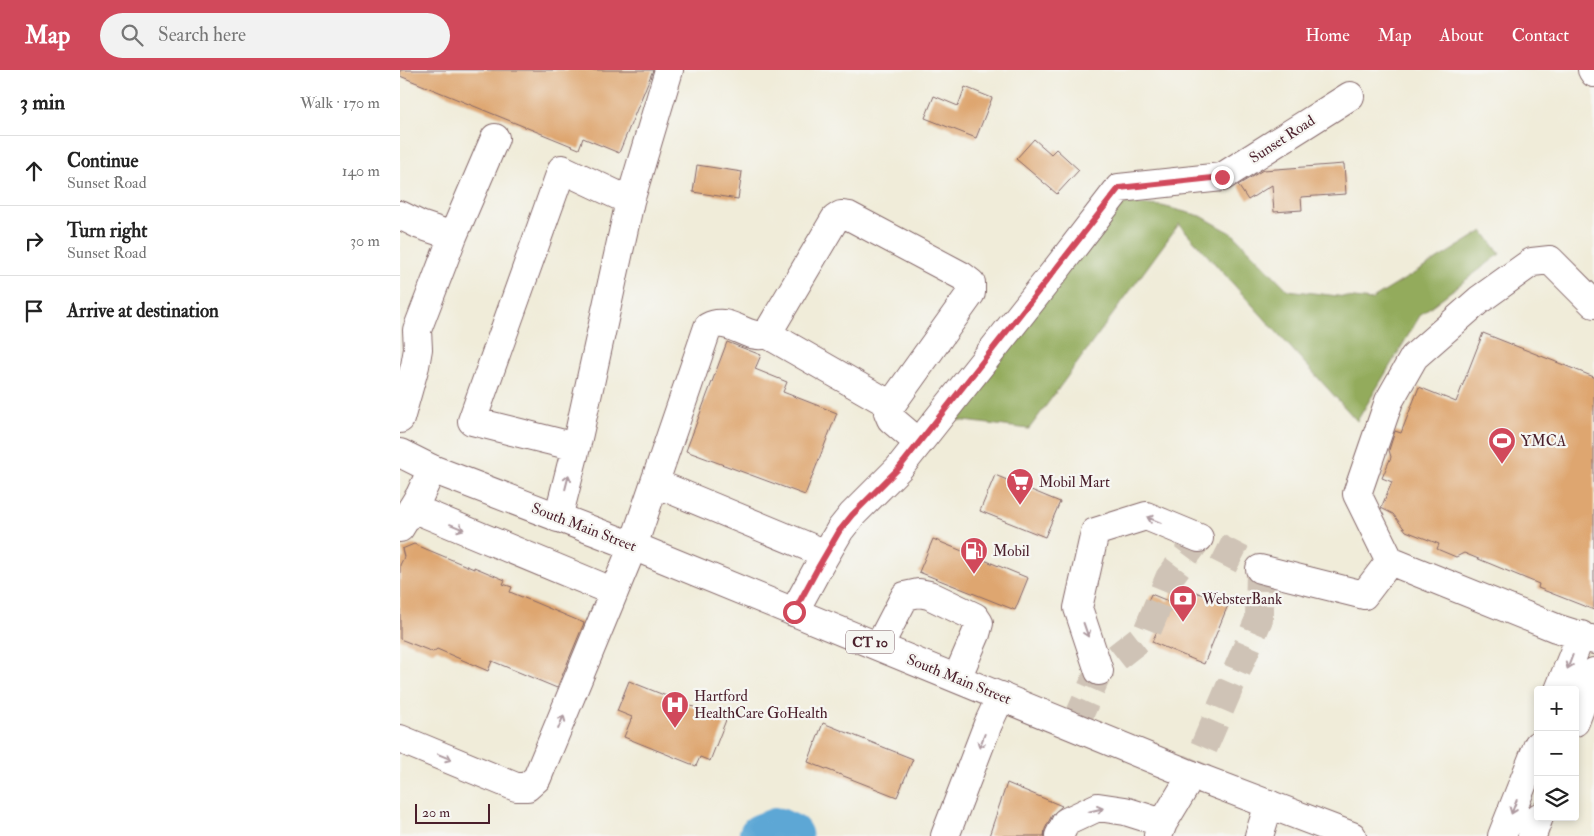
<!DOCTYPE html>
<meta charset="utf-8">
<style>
body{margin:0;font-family:"IM FELL Double Pica",serif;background:#f2f2f2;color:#222}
.controls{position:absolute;right:15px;bottom:15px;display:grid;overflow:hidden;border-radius:5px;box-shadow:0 2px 8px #0003}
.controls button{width:45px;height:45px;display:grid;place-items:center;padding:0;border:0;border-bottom:1px solid #e0e0e0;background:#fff;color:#222;font:25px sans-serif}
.scale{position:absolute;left:15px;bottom:12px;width:75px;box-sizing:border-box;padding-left:5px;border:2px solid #4a1f2b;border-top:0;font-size:14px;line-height:18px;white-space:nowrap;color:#4a1f2b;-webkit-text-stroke:4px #f6f6f2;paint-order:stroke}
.stop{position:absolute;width:15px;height:15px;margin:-11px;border:4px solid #d1495b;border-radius:50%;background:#fff}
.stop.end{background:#d1495b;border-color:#fff;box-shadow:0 1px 5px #0008}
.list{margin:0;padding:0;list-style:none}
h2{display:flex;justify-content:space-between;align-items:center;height:65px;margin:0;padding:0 20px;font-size:21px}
h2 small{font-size:16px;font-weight:400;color:#767676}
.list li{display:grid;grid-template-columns:32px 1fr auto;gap:15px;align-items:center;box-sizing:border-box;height:70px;padding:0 20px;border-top:1px solid #e0e0e0}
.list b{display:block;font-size:19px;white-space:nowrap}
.list p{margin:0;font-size:16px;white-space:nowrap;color:#767676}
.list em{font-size:16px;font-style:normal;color:#767676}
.icon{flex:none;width:28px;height:28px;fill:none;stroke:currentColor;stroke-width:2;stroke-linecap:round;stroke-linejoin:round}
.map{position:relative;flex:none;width:1194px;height:766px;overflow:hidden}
header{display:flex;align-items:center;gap:30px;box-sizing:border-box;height:70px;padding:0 25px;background:#d1495b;color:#fff}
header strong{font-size:24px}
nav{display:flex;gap:28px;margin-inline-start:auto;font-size:18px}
.search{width:350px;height:45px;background:#f2f2f2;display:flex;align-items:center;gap:12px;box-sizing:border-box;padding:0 18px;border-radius:28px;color:#767676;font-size:19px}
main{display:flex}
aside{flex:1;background:#fff}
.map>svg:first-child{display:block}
.forest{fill:#93ab5c;stroke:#6e6544}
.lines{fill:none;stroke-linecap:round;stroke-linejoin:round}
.river{stroke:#5da7d5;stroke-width:45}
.building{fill:#dea66f}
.minor-tunnel{stroke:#cfc3b6;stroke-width:28;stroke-dasharray:28 14;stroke-linecap:butt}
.minor-casing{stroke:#846768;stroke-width:30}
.major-casing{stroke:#846768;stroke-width:30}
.highway-casing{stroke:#846768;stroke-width:30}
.minor{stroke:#fff;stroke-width:28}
.major{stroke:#fff;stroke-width:28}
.highway{stroke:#fff;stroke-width:28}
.oneway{stroke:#ae9aa0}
.route{stroke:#d1495b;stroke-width:6}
.labels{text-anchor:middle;stroke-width:4.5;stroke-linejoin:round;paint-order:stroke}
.shield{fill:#f6f6f2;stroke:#7e6067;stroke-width:1}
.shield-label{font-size:14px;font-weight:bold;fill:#4a1f2b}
.street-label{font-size:15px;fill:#4a1f2b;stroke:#f6f6f2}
.poi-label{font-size:15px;fill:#4a1f2b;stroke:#f6f6f2;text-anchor:start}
</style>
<header>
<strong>Map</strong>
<div class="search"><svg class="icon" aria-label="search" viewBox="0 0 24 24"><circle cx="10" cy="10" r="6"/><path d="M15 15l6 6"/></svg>Search here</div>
<nav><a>Home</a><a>Map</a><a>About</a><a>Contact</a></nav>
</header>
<main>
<aside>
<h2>3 min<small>Walk · 170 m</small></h2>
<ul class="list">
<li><svg class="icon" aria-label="ahead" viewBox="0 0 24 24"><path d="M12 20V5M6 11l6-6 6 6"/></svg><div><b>Continue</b><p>Sunset Road</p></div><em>140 m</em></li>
<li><svg class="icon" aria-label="right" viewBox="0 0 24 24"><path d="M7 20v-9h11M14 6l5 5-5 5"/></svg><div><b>Turn right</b><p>Sunset Road</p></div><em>30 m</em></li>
<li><svg class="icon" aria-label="arrive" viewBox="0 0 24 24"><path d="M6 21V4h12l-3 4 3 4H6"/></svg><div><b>Arrive at destination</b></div></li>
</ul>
</aside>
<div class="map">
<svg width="1194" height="766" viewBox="0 0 1194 766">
<rect width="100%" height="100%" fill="#f6f6f2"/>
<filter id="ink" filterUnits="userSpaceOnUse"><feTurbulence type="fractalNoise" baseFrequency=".02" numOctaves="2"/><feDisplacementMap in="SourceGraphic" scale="10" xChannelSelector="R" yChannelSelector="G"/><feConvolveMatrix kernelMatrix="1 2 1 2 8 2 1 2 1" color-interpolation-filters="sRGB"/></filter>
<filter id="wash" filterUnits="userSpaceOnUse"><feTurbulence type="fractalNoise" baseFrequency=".0096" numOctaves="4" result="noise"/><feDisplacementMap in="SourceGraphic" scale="20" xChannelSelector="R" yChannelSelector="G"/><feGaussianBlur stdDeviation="1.12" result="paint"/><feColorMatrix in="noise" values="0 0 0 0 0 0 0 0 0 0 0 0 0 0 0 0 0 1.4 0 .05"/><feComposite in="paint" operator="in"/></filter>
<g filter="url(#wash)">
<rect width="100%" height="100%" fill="#f0ecd9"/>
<path class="forest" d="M719,133L762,136L801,146L833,164L888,220L971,230L1083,161L1100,184L1021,244L957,351L779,154L629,359L549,349Z"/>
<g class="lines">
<path class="river" d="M361,766L377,760L390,766"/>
</g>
<g id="blocks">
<path class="building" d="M0,0H253L219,83L183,68L179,79L0,6Z
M565,17L592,28L576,68L525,48L534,26L558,36Z
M634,69L651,84L656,79L679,100L657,124L616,89Z
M944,94L946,124L901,127L902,140L874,142L872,115L848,130L838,115L863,100Z
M297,95L342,102L338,129L293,122Z
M1083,263L1194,307V540L1138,518L1139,514L1064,483L1056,487L1037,479L1039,474L1006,461L993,444L981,438L992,412L982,408L991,387L989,380L995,361L1001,363L1019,317L1056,332Z
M327,272L361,285L355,299L387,312L383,322L437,343L405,425L286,381Z
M595,405L660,432L645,467L580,441Z
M533,469L628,508L615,540L519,502Z
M14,474L74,499V497L105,510L103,514L112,517L110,522L184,553L157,618L92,591L88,601L37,579L33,582L0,569V495L4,487L2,479Z
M776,514L828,535L804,594L752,572L758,559L740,551L751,524L768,531Z
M229,611L326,650L310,691L300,687L296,696L224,667L232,647L217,641Z
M423,653L513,689L497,727L408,692Z
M607,713L662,736L652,745L645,759L644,766H589Z"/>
</g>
</g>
<g filter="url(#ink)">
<use href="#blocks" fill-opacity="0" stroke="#846768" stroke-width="1"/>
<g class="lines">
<path class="minor-tunnel" d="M674,657L699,601L746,564L769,508L799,468L860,499L859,549L792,705"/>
<defs>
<path id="minor" d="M230,131L176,377L72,351L162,99L230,131L269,0
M0,145L20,155L53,166L17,260L18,279L15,296L0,349
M53,166L95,68
M1194,234L1150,190L1132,192L1079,230L1014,287L989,331L957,424L990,491L1156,558L1194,570
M367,264L491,335
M255,413L426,484
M12,438L214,522
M158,448L176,377
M0,458L20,425L32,399
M860,499L964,525L990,491
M394,542L419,496L440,460L452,445L499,398L655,201L719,118L822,107L950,26
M479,576L505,526L519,523L529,525L575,547L579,553L576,564L557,608
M699,601L678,538L695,462L746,446L799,468
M1159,620L1181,565
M1175,652L1194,602
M0,669L116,717H127L137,708L233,476L308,257C330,245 346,271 367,264L435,149L441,145L449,146L562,206L571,213V223L491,335L488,342L491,349L519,373
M545,766L588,654L601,626
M659,766L666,752L698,737L725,741L763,753
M758,766L763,753L792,705
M859,766L869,734
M1102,766L1138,675
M1132,766L1139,747"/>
<path id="major" d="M1192,0L1194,3"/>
<path id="highway" d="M0,383L32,399L233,476L792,705L952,766"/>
</defs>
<use href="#minor" class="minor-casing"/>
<use href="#major" class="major-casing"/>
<use href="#highway" class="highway-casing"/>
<use href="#minor" class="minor"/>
<use href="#major" class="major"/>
<use href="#highway" class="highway"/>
</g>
<defs><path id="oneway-shaft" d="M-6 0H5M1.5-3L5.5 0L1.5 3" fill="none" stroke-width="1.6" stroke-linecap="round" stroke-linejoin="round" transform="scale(1.25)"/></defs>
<g class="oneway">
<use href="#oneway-shaft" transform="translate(167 412) rotate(-76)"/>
<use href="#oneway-shaft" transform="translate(754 450) rotate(-158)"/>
<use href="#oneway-shaft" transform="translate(57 457) rotate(22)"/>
<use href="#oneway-shaft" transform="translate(686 560) rotate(71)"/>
<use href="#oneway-shaft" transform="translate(1170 592) rotate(111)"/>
<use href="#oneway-shaft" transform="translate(161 652) rotate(-68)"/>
<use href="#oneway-shaft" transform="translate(582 671) rotate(111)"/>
<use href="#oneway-shaft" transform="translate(45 687) rotate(23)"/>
<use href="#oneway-shaft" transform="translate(1114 737) rotate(111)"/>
<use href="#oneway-shaft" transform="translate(696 740) rotate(-13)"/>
</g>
</g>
<g class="lines" filter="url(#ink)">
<path class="route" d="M394,542L419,496L440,460L452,445L499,398L655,200L719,118L822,107"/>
</g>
<defs>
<symbol id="stadium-pin" viewBox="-11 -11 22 30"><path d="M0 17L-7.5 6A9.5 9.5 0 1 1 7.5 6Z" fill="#d1495b" stroke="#f6f6f2"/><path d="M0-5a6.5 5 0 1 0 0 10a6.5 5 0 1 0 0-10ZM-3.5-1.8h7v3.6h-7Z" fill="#fff"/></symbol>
<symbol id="supermarket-pin" viewBox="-11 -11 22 30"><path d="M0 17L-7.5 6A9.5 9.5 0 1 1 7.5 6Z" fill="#d1495b" stroke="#f6f6f2"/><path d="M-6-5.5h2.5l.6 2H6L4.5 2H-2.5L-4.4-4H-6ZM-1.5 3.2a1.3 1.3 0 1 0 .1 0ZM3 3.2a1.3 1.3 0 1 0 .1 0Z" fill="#fff"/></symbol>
<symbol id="fuel-pin" viewBox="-11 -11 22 30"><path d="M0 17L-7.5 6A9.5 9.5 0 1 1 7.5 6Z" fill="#d1495b" stroke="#f6f6f2"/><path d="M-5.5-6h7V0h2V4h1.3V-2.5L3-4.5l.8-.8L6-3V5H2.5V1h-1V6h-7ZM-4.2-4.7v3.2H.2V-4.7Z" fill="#fff"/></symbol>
<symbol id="bank-pin" viewBox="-11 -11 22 30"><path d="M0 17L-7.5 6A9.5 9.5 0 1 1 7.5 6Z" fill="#d1495b" stroke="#f6f6f2"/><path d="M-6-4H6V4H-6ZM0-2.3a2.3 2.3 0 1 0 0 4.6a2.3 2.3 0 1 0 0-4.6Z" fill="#fff"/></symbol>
<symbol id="hospital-pin" viewBox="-11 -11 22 30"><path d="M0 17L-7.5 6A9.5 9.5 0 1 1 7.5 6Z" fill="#d1495b" stroke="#f6f6f2"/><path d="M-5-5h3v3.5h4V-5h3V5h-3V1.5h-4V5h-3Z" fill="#fff"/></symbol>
</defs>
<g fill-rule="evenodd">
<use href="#stadium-pin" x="1086" y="355" width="32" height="43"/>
<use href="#supermarket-pin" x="604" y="396" width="32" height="43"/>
<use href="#fuel-pin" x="558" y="465" width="32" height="43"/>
<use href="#bank-pin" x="767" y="513" width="32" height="43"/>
<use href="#hospital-pin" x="259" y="619" width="32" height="43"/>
</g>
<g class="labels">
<rect class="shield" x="446" y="560.5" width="48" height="23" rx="4"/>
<g class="shield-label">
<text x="470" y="577">CT 10</text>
</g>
<g class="street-label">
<text transform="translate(882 69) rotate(-33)" y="5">Sunset Road</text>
<text transform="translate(184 457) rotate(21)" y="5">South Main Street</text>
<text transform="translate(559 609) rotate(22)" y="5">South Main Street</text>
</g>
<g class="poi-label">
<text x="1121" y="376">YMCA</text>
<text x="639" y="417">Mobil Mart</text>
<text x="593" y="486">Mobil</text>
<text x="802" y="534">WebsterBank</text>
<text x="294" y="631">Hartford<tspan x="294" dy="17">HealthCare GoHealth</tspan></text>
</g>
</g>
</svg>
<div class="controls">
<button>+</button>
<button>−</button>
<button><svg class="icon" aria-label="layers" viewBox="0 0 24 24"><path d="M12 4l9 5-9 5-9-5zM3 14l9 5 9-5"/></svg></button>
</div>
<div class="scale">20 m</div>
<div class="stop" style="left:394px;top:542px"></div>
<div class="stop end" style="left:822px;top:107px"></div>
</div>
</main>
